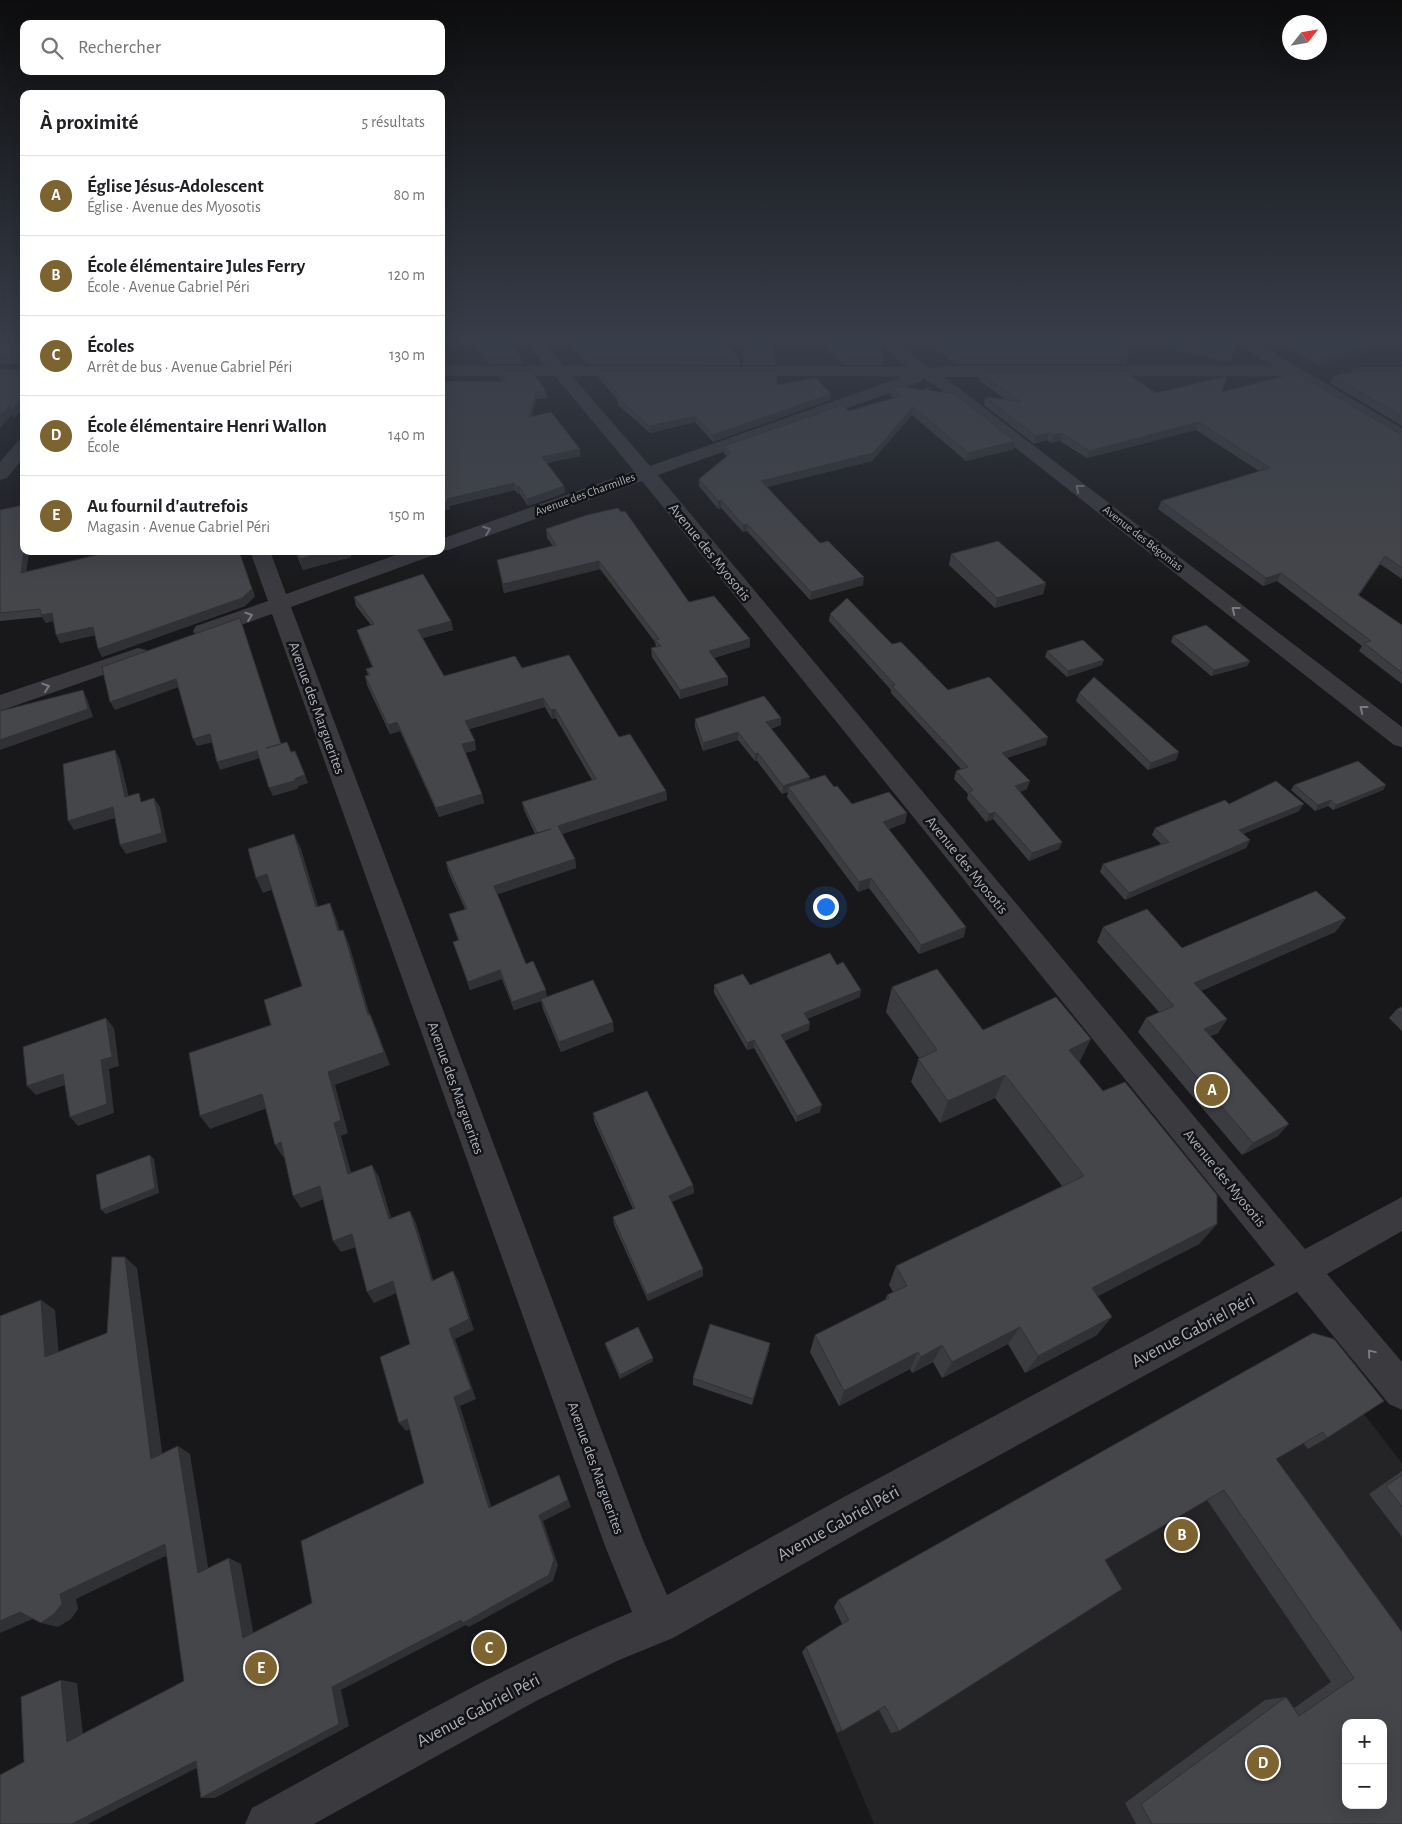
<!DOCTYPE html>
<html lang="fr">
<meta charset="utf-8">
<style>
body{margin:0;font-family:"Alegreya Sans",sans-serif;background:#f6f6f6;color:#202124}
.controls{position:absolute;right:15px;bottom:15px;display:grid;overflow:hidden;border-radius:10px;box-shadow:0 5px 20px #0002}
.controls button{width:45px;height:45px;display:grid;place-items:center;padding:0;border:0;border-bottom:1px solid #e0e0e0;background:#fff;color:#202124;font:25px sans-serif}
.compass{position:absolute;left:1282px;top:15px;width:45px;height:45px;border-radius:50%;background:#fff;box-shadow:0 5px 20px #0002;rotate:59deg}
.you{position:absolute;left:825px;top:906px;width:18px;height:18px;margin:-12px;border:4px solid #fff;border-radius:50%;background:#1a73e8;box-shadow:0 0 0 8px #1a73e833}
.badge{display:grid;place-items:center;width:32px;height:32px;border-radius:50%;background:#7c6330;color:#fff;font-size:16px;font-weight:700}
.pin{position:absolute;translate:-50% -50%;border:2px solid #fff;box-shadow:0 1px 5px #0006}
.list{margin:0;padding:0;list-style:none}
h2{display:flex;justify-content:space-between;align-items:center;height:65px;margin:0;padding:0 20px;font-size:21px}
h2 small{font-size:16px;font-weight:400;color:#757577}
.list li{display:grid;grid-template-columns:32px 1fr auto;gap:15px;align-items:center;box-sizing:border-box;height:80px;padding:0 20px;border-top:1px solid #e0e0e0}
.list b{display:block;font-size:19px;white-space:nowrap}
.list p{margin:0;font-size:16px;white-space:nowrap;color:#757577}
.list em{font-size:16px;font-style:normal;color:#757577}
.icon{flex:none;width:28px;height:28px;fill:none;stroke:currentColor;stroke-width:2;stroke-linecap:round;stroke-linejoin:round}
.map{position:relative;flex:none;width:1402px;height:1824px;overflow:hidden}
.search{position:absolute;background:#fff;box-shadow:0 5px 20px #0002;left:20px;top:20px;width:425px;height:55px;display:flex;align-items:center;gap:12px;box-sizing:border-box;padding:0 18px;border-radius:10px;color:#757577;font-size:19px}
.panel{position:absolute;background:#fff;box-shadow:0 5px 20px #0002;left:20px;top:90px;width:425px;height:465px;border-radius:10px}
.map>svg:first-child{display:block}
.built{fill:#242427;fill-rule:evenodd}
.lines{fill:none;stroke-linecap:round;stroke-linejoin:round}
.minor{fill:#3a3a3f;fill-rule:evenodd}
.wall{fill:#3b3c40}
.shaded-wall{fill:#303134}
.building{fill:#45464a;stroke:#303134;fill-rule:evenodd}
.oneway{stroke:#787b83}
.labels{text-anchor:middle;stroke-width:5;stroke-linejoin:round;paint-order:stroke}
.far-street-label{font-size:12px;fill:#abb0ba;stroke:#131316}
.street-label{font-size:15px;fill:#abb0ba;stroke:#131316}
.near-street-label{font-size:18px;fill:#abb0ba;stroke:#131316}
</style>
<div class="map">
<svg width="1402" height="1824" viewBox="0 0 1402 1824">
<rect width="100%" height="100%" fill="#18181a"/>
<path class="built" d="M1294,1347L1363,1413L1402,1463V1824H874L802,1652L843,1626L834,1607ZM1346,1723H1383V1805H1346Z"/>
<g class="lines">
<path class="minor" d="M524,339H541L564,366L907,367L873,339H891L930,368L957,366H1273L1230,339H1250L1402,428V440L1396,439L1289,376L944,377L1402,727V747L1394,745L943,391L923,378L921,382L658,475L1305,1249L1402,1197V1231L1327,1274L1402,1362V1410L1389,1404L1297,1292L870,1526L673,1638L619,1660L536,1701L314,1824H245L252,1808C376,1741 502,1665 632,1612L605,1546L272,614L204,638L196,636L193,631L196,626L268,601L250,551H270L286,594L407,551H437L434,555L291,607L643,1540L667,1595L842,1498L1275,1265L642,481L448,550L438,551H441V539L634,471L555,376H441V366H546ZM572,376H865L902,377L650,466Z
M1359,367H1402V377L1353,375L1351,372L1353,369Z
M24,440V457L7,478L0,480V462L18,441Z
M138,648L146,650L149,655L146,660L0,711V695Z"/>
</g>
<path class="wall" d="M0,339H24V407L14,418L12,414L0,428V369H22V364H0Z
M473,339H508L521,357L522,364H489L475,345V342Z
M566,339H719L740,358V365L587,364Z
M745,339L775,360V365H743Z
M815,339H879L883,357L882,365H845Z
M922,339H1126L1129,357L1126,364H957Z
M1155,339H1238L1230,362L1173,350Z
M1271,339H1402V343L1318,365Z
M498,371L546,391L547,398L536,399L532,416L580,456L547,463L564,486L565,493L528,506L520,494H518L515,490L449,506L450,509L441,511V381L502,382L499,378Z
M598,371L777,385L831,394L830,400L713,442L695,422L650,433L618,405V400L599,378Z
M980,373L1132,377L1156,393L1222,392L1402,433V579L1380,564L1359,595L1402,625V684L1359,651L1362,646L1277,581L1263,586L1158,509L1161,501L1259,471L1196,430L1087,458L1060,441L1051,443L1047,440L1034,444L984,405L985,397L1006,400L979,380Z
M1402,375V426L1330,383L1333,376Z
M931,387L930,391L1014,449L966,461L912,415L872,461L767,487L820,543L863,585L810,600L747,531L743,532L721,508L718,509L699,486V479L727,456L724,454V446L893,398L890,395L891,388L923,390Z
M0,510L29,551L26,571L255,596L245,606L102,657L95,635L60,643L53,621L46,623L42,617L0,621Z
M546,529L689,602L750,647L714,658L728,677V685L680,699L652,657L651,648L656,647L655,642L600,569L504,593L497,560L553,546L547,538Z
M295,551H350L351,557L303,570Z
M951,554L1046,583L1043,594L995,608L949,565Z
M354,597L451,621L453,630L422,638L444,676L522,668L619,737L666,791L667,800L562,834L575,859L576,868L497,894L526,964L547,997L614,1031L561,1052L543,1009L541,1001L514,1010L502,979L470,990L453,942L458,940L449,914L465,909L448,871L446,862L535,834L524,810L522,802L592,780L556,718L552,719L545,707L469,729L476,750L465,753L482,794L484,803L439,817L400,731L390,734L367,685L365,676L368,675L366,669L372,667L360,639L357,630L371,625L356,606Z
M830,614L892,644L948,690L1046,745L1007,758L1027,789L1020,792L1062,842L1059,849L1029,861L993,819L986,822L967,799L968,794L954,779L956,771L961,769L891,693V690L829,621Z
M1173,636L1250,661L1247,666L1211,676L1171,642Z
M1047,651L1102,665L1067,677L1045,657Z
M1079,693L1176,760L1148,770L1076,701Z
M695,719L781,725L771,729L810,780L834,787L852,804L907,813L905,823L889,829L964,937L919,954L869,888L858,892L787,797L788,792L782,794L757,761H755L738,740L703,751L695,727Z
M1294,785H1386L1383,790L1333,810L1328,806L1315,811L1291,790Z
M1229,804L1299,811L1243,834L1250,840L1246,848L1125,900L1100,872L1103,864L1161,844L1152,835L1155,828Z
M1346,918L1335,932L1201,991L1227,1019L1218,1033L1210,1036L1278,1136L1242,1155L1138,1032L1146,1018L1159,1012L1097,942L1103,927L1182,948Z
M714,985H750L860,997L807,1019L809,1030L784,1041L820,1112L796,1122L754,1048L747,1050L714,993Z
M892,987L983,1030L1079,1062L1103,1091L1217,1224L1199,1244L1097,1296V1335L1025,1373L1008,1344L942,1378L933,1362L912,1373L910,1369L839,1406L810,1352L815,1335L885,1300L887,1295L893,1292L889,1285L896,1266L1062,1186L995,1098L940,1123L911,1082L919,1058L886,1012Z
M1402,1007V1031L1389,1018L1397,1009Z
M593,1113L693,1185L694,1193L671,1202L703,1269V1276L648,1301L614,1225L613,1217L633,1209L594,1121Z
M1313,1333L1327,1438L1308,1449L1303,1443L1276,1459L1402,1632V1824H1136L1125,1803L1265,1700L1286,1697L1294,1708L1331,1682L1207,1500L1105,1560L899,1731L891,1733L879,1710L837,1733L802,1652L806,1647L842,1624L834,1607L838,1600Z
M605,1343L653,1361L620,1379L606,1347Z
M770,1343L769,1350L752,1405L693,1385V1378Z
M1402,1471V1537L1369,1494Z"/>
<path class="shaded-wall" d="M1392,339H1402V343L1318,365L1321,358Z
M536,392V399L530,424L529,417Z
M831,394L830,400L713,442V435Z
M24,396V407L14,418L12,414L0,428V416L10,405Z
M913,407L912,415L872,461L761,488V481Z
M695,416V422L650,433L649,426Z
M1199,422L1196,430L1087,458L1089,451Z
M1049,433L1047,440L1034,444L1036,436Z
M1062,433L1060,441L1051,443L1053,435Z
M1015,441L1014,449L966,461L968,453Z
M580,449V456L543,464L542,457Z
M514,483L515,490L449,506L450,509L441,511V503L447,499Z
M519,486L520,494H518L517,487Z
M564,486L565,493L528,506L527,499Z
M721,500V508L718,509V501Z
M747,524V531L743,532V525Z
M24,551H29L25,580L21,573Z
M239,551L255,596L245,606L102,657L98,649Z
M330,551H350L351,557L303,570L300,559Z
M1385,556L1380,564L1354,603L1358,595Z
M599,561L600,569L504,593L503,584Z
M1281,573L1277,581L1263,586L1266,578Z
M864,577L863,585L810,600L811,592Z
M1046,583L1043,594L995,608L997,598Z
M52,613L56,620L46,623L41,615Z
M240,618L284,752L269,756Z
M451,621L453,630L420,639L418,630Z
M93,627L97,635L60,643L56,635Z
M750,639V647L709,659V651Z
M1104,660L1102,665L1067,677L1068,671Z
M1250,661L1247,666L1211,676L1214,670Z
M728,677V685L680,699V690Z
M176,679L179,687L115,710L110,702Z
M83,690L87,699L93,717L0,750V740Z
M543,698L545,707L467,730L465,721Z
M555,709L556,718L552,719L551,710Z
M781,718V725L766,730V722Z
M397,722L400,731L390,734L388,725Z
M738,732V740L703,751V743Z
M210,734L214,742L197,746L193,739Z
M1048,737L1046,745L1000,760L1002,753Z
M475,741L476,750L464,753L462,744Z
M115,750L120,760L131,806L125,797Z
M257,751L260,758L220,770L217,762Z
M1179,752L1176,760L1148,770L1151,763Z
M758,753L757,761H755V754Z
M305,775L308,783L299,786L297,789L273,796L269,788Z
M810,777L809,785L788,787V792L782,794L783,786Z
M1030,781L1027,789L1013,794L1015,786Z
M1386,785L1383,790L1333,810L1336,805Z
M666,791L667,800L559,835L558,826Z
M482,794L484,803L439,817L436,808Z
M154,798L160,807L167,842L126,854L120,845Z
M1331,800L1328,806L1315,811L1318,805Z
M1304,804L1299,811L1235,837L1239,830Z
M113,807L119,817L74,830L68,821Z
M995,812L993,819L986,822L989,814Z
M907,813L905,823L881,831L883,822Z
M294,834L301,849L323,922L316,907Z
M1250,840L1246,848L1125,900L1129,893Z
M1062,842L1059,849L1029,861L1032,853Z
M575,859L576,868L496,895L494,886Z
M267,874L274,889L263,893L256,878Z
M871,878L869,888L858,892L859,882Z
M330,903L336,918L345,946L338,931Z
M1346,918L1335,932L1186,997L1194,983Z
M966,927L964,937L919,954L921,945Z
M343,930L349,944L374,1029L368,1015Z
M500,970L502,979L470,990L468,982Z
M546,990L547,999L514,1010L512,1002Z
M861,990L860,997L803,1020L804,1013Z
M370,1014L376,1028L390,1065L335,1085L348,1133L341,1136L355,1187L348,1174L334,1123L328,1072Z
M106,1018L114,1028L119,1066L109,1069L114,1113L78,1126L70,1117L101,1060Z
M1227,1019L1218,1033L1195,1043L1204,1029Z
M613,1022L614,1031L561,1052L559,1042Z
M810,1023L809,1030L780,1043L781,1035Z
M1091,1039L1079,1063L1069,1050Z
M754,1040V1048L747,1050V1043Z
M63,1074L71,1083L36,1095L27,1086Z
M1005,1075L995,1098L940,1123L948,1101Z
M262,1094L270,1107L210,1129L200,1116Z
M822,1105L820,1112L796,1122L797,1116Z
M1289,1124L1278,1136L1242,1155L1253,1143Z
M281,1142L290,1155L283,1157L275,1145Z
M150,1155L154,1159L159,1193L106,1214L101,1210Z
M372,1165L379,1177L395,1231L389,1219Z
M693,1185L694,1193L669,1203V1196Z
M320,1186L327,1198L301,1208L293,1196Z
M410,1211L416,1223L437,1292L432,1281Z
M1217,1224L1199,1244L1077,1307L1092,1288Z
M352,1234L360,1246L341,1252L333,1241Z
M125,1257L137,1268L164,1466L151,1459Z
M703,1269V1276L648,1301L647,1295Z
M453,1271L459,1282L474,1330L455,1339L476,1399L460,1406L494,1515L489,1508L454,1397L449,1329Z
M393,1281L399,1292L374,1303L367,1292Z
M41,1300L55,1310L60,1367L45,1357Z
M1112,1317L1097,1335L1025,1373L1038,1356Z
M1020,1327L1008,1344L942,1378L952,1362Z
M770,1343L769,1350L752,1405L753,1399Z
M942,1345L933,1362L912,1373L921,1357Z
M918,1352L910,1369L839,1406L844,1391Z
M653,1358V1361L620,1379V1375Z
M407,1419L413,1428L406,1431L399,1423Z
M178,1446L190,1454L210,1579L198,1573Z
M559,1475L571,1507L543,1521L558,1565L553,1581L469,1627L466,1625L341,1690L349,1726L215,1798H201L332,1687L539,1515Z
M165,1544L178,1550L76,1599L78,1609L71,1619L58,1627L41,1623L60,1594Z
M229,1558L241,1564L255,1642L243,1638Z
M20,1612L37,1617L0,1633V1621Z
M61,1680L77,1683L84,1743L67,1742Z
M196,1761H210L88,1824H72Z"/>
<path class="building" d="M0,339H24V396L11,411L10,405L0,416V369H22V357H0Z
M475,339H508L521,357H488Z
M571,339H719L740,358L587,357Z
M745,339H774L775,360H743Z
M824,339H879L883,357H846Z
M933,339H1126L1129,357H958Z
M1170,339H1238L1233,354L1175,343Z
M1287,339H1392L1321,358Z
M498,371H531L546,391L536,392L529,417L551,412L580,449L542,457L564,486L527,499L519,486L517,487L514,483L447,499L448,501L441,503V381L507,382Z
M598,371H776L777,385L816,378L831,394L713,435L695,416L649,426L618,398L620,397Z
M1131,371L1132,377L1156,393L1227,376L1222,392L1296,373L1399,433H1402V568L1385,556L1358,595L1402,625V673L1364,643L1371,641L1281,573L1266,578L1161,501L1270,468L1199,422L1089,451L1062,433L1053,435L1049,433L1036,436L985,397L1021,402L980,373Z
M1362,371H1395L1402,375V416L1333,376Z
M895,386L923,390L931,387L928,390L954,394L1015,441L968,453L913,407L873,453L761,481L820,543L828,541L864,577L811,592L747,524L743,525L721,500L718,501L699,479L731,453L724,446L842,405L849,411L901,396L891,388Z
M24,505V551L21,573L113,551H239L252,589L242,598L98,649L93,627L56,635L52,613L41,615L40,609L0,613V510Z
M618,508L621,512L625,511L689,602L714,596L750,639L709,651L728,677L680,690L651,648L661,646L655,640L659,639L599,561L503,584L497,560L556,545L546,529L587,515Z
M998,541L1046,583L997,598L951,554Z
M296,551H330L300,559Z
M423,574L451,621L418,630L444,676L515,656L522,668L569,655L619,737L630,734L666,791L558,826L575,859L494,886L526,964L533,961L546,990L512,1002L500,970L468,982L453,942L459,940L449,914L467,909L446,862L551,829L537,833L522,802L596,779L555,709L551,710L543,698L465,721L475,741L462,744L482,794L436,808L397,722L388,725L365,676L370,675L366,669L373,667L357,630L374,624L354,597Z
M847,598L892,644L901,642L948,690L989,677L1048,737L1002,753L1030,781L1015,786L1062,842L1032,853L995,812L989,814L969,792L973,790L956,771L968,767L892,686L895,685L830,614Z
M240,618L281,744L266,748L287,742L291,752L295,751L305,775L296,778L294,781L269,788L257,751L217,762L210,734L193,739L176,679L110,702L102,667Z
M1206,625L1250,661L1214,670L1173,636Z
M1083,640L1104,660L1068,671L1047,651Z
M1094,677L1179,752L1151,763L1079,693Z
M83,690L88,709L0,740V711Z
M764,696L781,718L766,722L810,777L783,786L758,753L755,754L738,732L703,743L695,719Z
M115,750L125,797L139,793L141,802L154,798L162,833L120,845L113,807L68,821L63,764Z
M1358,761L1386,785L1336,805L1331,800L1318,805L1294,785Z
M825,775L834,787L837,786L852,804L889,792L907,813L883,822L966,927L921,945L871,878L859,882L788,787Z
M1276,781L1304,804L1239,830L1250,840L1129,893L1103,864L1169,842L1155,828L1225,800L1229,804Z
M294,834L316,907L330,903L338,931L343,930L368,1015L370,1014L384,1052L328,1072L341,1120L334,1123L348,1174L372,1165L389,1219L410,1211L432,1281L453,1271L469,1319L449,1329L471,1389L454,1397L489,1508L559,1475L568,1500L539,1515L554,1559L549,1575L463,1623L461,1620L332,1687L339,1724L201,1798L196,1761L72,1824H0V1775L24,1762L21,1697L61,1680L67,1742L184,1681L165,1544L60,1594L62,1604L54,1614L41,1623L20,1612L0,1621V1316L41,1300L45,1357L107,1333L112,1257H125L151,1459L178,1446L198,1573L229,1558L243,1638L312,1603L301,1541L424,1483L407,1419L399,1423L380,1357L410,1344L393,1281L367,1292L352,1234L333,1241L320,1186L293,1196L281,1142L275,1145L262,1094L200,1116L189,1053L271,1025L264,1000L302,986L267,874L256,878L248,849Z
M1316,891L1346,918L1194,983L1227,1019L1204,1029L1289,1124L1253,1143L1146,1018L1174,1006L1103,927L1147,909L1182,948Z
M830,953L837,965L843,962L861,990L804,1013L810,1023L781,1035L822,1105L797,1116L754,1040L747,1043L714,985L743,974L750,985Z
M937,969L983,1030L1056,997L1091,1039L1069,1050L1103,1091L1125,1082L1217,1195V1224L1092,1288L1112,1317L1038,1356L1020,1327L952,1362L942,1345L921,1357L918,1352L844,1391L815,1335L889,1298L887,1295L907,1286L896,1266L1084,1176L1005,1075L948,1101L918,1059L937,1050L892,987Z
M593,980L613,1022L559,1042L541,999Z
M1402,1007V1014L1397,1009Z
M106,1018L112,1057L101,1060L107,1104L70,1117L63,1074L27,1086L23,1047Z
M647,1091L693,1185L669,1196L703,1269L647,1295L613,1217L635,1208L593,1113Z
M150,1155L155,1188L101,1210L96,1175Z
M710,1324L770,1343L753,1399L693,1378Z
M638,1327L653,1358L620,1375L605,1343Z
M1313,1333L1334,1339L1384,1401L1327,1438L1323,1432L1276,1459L1402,1632V1824H1152L1141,1804L1286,1697L1299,1716L1354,1678L1224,1490L1105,1560L1122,1589L899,1731L885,1706L842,1731L806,1647L849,1620L838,1600ZM1346,1723H1383V1805H1346Z
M1402,1475V1507L1386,1486Z"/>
<defs><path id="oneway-chevron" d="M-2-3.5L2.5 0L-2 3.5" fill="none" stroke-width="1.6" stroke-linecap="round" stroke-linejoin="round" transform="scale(1.25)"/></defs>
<g class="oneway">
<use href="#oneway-chevron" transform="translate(1079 488) rotate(-142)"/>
<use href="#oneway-chevron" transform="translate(487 530) rotate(-20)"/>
<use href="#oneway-chevron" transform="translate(1235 610) rotate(-142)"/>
<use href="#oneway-chevron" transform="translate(249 616) rotate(-19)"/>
<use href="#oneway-chevron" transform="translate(46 687) rotate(-19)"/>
<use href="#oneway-chevron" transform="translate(1363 709) rotate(-142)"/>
<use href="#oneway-chevron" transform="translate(1371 1353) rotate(-130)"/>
</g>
<linearGradient id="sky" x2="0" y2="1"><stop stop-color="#0d0d0e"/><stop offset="0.57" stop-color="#373d49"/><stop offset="1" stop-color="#373d49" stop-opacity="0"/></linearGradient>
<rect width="1402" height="595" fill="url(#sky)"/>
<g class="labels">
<g class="far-street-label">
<text transform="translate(585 494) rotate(-20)" y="4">Avenue des Charmilles</text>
<text transform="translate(1143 538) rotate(38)" y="4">Avenue des Bégonias</text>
</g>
<g class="street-label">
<text transform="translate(710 552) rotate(51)" y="5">Avenue des Myosotis</text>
<text transform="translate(317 708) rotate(70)" y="5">Avenue des Marguerites</text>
<text transform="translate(967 865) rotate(51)" y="5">Avenue des Myosotis</text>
<text transform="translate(456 1088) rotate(70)" y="5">Avenue des Marguerites</text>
<text transform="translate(1225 1178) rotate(51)" y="5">Avenue des Myosotis</text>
<text transform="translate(596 1468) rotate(70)" y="5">Avenue des Marguerites</text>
</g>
<g class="near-street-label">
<text transform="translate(1193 1330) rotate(-28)" y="6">Avenue Gabriel Péri</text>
<text transform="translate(838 1523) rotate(-29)" y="6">Avenue Gabriel Péri</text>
<text transform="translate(478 1710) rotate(-28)" y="6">Avenue Gabriel Péri</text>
</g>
</g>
</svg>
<div class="controls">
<button>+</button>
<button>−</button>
</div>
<svg class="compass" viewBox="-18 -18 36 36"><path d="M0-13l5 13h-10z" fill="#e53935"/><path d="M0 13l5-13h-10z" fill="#757577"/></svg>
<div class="you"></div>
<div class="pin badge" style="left:1212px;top:1090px">A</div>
<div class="pin badge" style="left:1182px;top:1535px">B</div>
<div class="pin badge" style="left:489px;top:1648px">C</div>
<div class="pin badge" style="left:1263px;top:1763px">D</div>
<div class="pin badge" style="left:261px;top:1668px">E</div>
<div class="search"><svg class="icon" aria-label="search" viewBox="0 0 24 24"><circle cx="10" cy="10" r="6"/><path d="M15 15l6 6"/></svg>Rechercher</div>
<section class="panel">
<h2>À proximité<small>5 résultats</small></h2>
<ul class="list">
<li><span class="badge">A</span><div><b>Église Jésus-Adolescent</b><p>Église · Avenue des Myosotis</p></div><em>80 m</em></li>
<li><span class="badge">B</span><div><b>École élémentaire Jules Ferry</b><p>École · Avenue Gabriel Péri</p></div><em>120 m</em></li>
<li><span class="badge">C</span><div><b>Écoles</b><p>Arrêt de bus · Avenue Gabriel Péri</p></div><em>130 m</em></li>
<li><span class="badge">D</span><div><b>École élémentaire Henri Wallon</b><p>École</p></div><em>140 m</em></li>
<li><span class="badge">E</span><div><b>Au fournil d'autrefois</b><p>Magasin · Avenue Gabriel Péri</p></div><em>150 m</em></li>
</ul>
</section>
</div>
